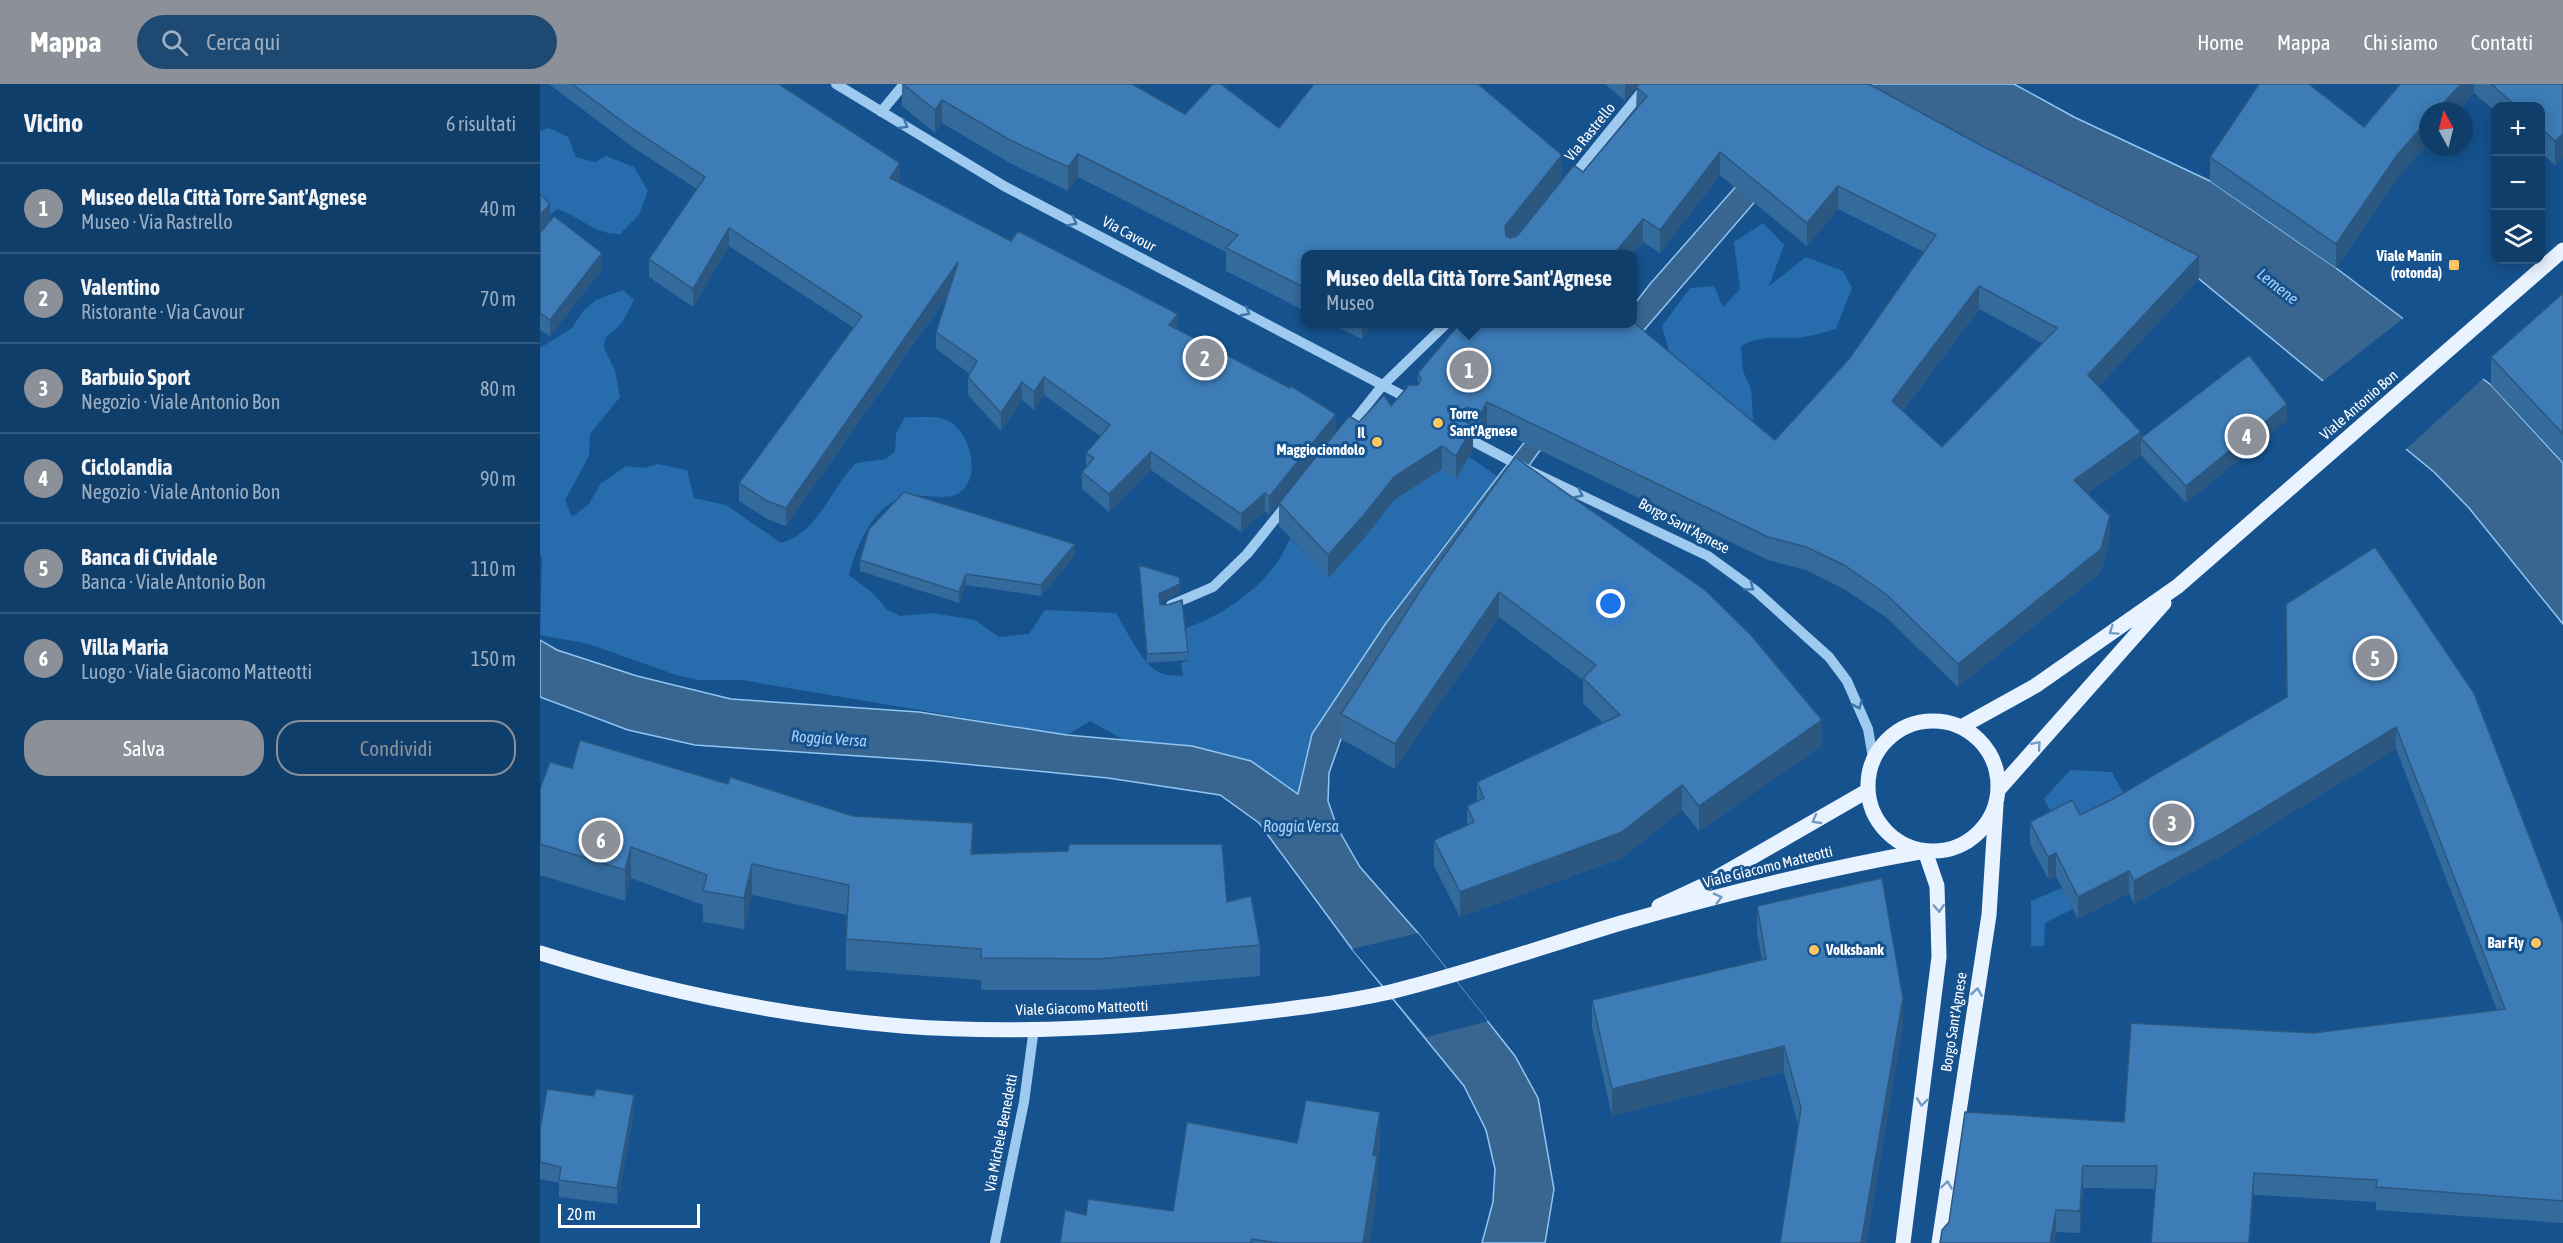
<!DOCTYPE html>
<html lang="it">
<meta charset="utf-8">
<style>
body{margin:0;font-family:"Asap Condensed",sans-serif;background:#1e4972;color:#f1f3f6}
.controls{position:absolute;right:18px;top:18px;display:grid;overflow:hidden;border-radius:12px;box-shadow:0 3px 15px #0003}
.controls button{width:54px;height:54px;display:grid;place-items:center;padding:0;border:0;border-bottom:2px solid #30577e;background:#103e6a;color:#f1f3f6;font:30px sans-serif}
.compass{position:absolute;left:1879px;top:18px;width:54px;height:54px;border-radius:50%;background:#103e6a;box-shadow:0 3px 15px #0003;rotate:353deg}
.scale{position:absolute;left:18px;bottom:15px;width:142px;box-sizing:border-box;padding-left:6px;border:3px solid #fff;border-top:0;font-size:16px;line-height:21px;white-space:nowrap;color:#fff;-webkit-text-stroke:4px #15528e;paint-order:stroke}
.you{position:absolute;left:1071px;top:520px;width:21px;height:21px;margin:-15px;border:4px solid #fff;border-radius:50%;background:#1a73e8;box-shadow:0 0 0 9px #1a73e833}
.badge{display:grid;place-items:center;width:39px;height:39px;border-radius:50%;background:#8c9099;color:#fff;font-size:20px;font-weight:700}
.pin{position:absolute;translate:-50% -50%;border:3px solid #fff;box-shadow:0 2px 6px #0006}
.popup{position:absolute;left:761px;top:166px;width:336px;height:78px;box-sizing:border-box;display:grid;place-content:center;border-radius:12px;background:#103e6a;filter:drop-shadow(0 2px 4px #0005);font-size:20px;white-space:nowrap;color:#9caec1}
.popup b{font-size:22px;color:#f1f3f6}
.popup::after{content:'';position:absolute;left:50%;top:100%;margin-left:-12px;border:12px solid transparent;border-top-color:#103e6a}
.list{margin:0;padding:0;list-style:none}
h2{display:flex;justify-content:space-between;align-items:center;height:78px;margin:0;padding:0 24px;font-size:26px}
h2 small{font-size:20px;font-weight:400;color:#9caec1}
.list li{display:grid;grid-template-columns:39px 1fr auto;gap:18px;align-items:center;box-sizing:border-box;height:90px;padding:0 24px;border-top:2px solid #30577e}
.list b{display:block;font-size:22px;white-space:nowrap}
.list p{margin:0;font-size:20px;white-space:nowrap;color:#9caec1}
.list em{font-size:20px;font-style:normal;color:#9caec1}
.actions{display:flex;gap:12px;padding:18px 24px}
.actions a{flex:1;padding:14px 0;border:2px solid #8c9099;border-radius:24px;text-align:center;font-size:21px;color:#8c9099}
.actions .main{background:#8c9099;color:#fff}
.icon{flex:none;width:33px;height:33px;fill:none;stroke:currentColor;stroke-width:2;stroke-linecap:round;stroke-linejoin:round}
.map{position:relative;flex:none;width:2023px;height:1159px;overflow:hidden}
header{display:flex;align-items:center;gap:36px;box-sizing:border-box;height:84px;padding:0 30px;background:#8c9099;color:#fff}
header strong{font-size:28px}
nav{display:flex;gap:33px;margin-inline-start:auto;font-size:21px}
.search{width:420px;height:54px;background:#1e4972;display:flex;align-items:center;gap:15px;box-sizing:border-box;padding:0 21px;border-radius:33px;color:#9caec1;font-size:22px}
main{display:flex}
aside{flex:1;background:#103e6a}
.map>svg:first-child{display:block}
.green{fill:#276cad}
.water{fill:#396691;stroke:#91c6f3;stroke-width:1.5}
.pier{fill:#15528e}
.lines{fill:none;stroke-linecap:round;stroke-linejoin:round}
.minor{stroke:#9fcaf0;stroke-width:10}
.major{stroke:#e8f3ff;stroke-width:15}
.wall{fill:#346b9d;fill-rule:evenodd}
.shaded-wall{fill:#2b5780}
.building{fill:#3d7cb7;stroke:#2b5780;stroke-width:1.5;fill-rule:evenodd}
.oneway{stroke:#3e76ab}
.oneway2{stroke:#749ac1}
.poi-dot{fill:#ffc55e;stroke:#15528e;stroke-width:2}
.labels{text-anchor:middle;stroke-width:6;stroke-linejoin:round;paint-order:stroke}
.street-label{font-size:15px;fill:#fff;stroke:#15528e}
.poi-label{font-size:15px;font-weight:bold;fill:#fff;stroke:#15528e;text-anchor:end}
.water-label{font-size:16px;font-style:italic;fill:#abd3f7;stroke:#15528e}
</style>
<header>
<strong>Mappa</strong>
<div class="search"><svg class="icon" aria-label="search" viewBox="0 0 24 24"><circle cx="10" cy="10" r="6"/><path d="M15 15l6 6"/></svg>Cerca qui</div>
<nav><a>Home</a><a>Mappa</a><a>Chi siamo</a><a>Contatti</a></nav>
</header>
<main>
<aside>
<h2>Vicino<small>6 risultati</small></h2>
<ul class="list">
<li><span class="badge">1</span><div><b>Museo della Città Torre Sant'Agnese</b><p>Museo · Via Rastrello</p></div><em>40 m</em></li>
<li><span class="badge">2</span><div><b>Valentino</b><p>Ristorante · Via Cavour</p></div><em>70 m</em></li>
<li><span class="badge">3</span><div><b>Barbuio Sport</b><p>Negozio · Viale Antonio Bon</p></div><em>80 m</em></li>
<li><span class="badge">4</span><div><b>Ciclolandia</b><p>Negozio · Viale Antonio Bon</p></div><em>90 m</em></li>
<li><span class="badge">5</span><div><b>Banca di Cividale</b><p>Banca · Viale Antonio Bon</p></div><em>110 m</em></li>
<li><span class="badge">6</span><div><b>Villa Maria</b><p>Luogo · Viale Giacomo Matteotti</p></div><em>150 m</em></li>
</ul>
<div class="actions"><a class="main">Salva</a><a>Condividi</a></div>
</aside>
<div class="map">
<svg width="2023" height="1159" viewBox="0 0 2023 1159">
<rect width="100%" height="100%" fill="#15528e"/>
<path class="green" d="M9,44L28,53L36,73L55,78L66,72L94,83L108,107L99,131L80,150C54,151 40,132 17,125L0,139V47Z
M1223,139L1244,161L1229,202L1266,173L1303,187L1312,204L1296,245C1283,248 1267,254 1253,254C1233,254 1219,252 1201,262L1203,287L1211,305L1213,336L1185,325L1168,300L1130,270L1122,242L1150,204L1174,202L1183,223L1200,205L1194,158Z
M83,206L94,216L82,239L65,254L64,264L75,287L80,313L50,350L49,372L25,416L32,433L49,420L60,400L86,382L104,384L118,380L147,386L154,414L186,421L241,459C280,447 289,406 316,379L346,375L355,367L356,350L365,333C379,334 394,331 406,336C429,345 441,387 423,406C410,419 386,409 370,412C334,417 317,461 309,491L335,511L347,526L360,532L392,529L435,536L459,553L489,550L505,526L576,529C586,545 603,584 623,590C629,592 636,591 643,592L641,579L648,576L644,545C687,530 733,498 750,454L788,494L824,454L854,416L918,365L958,393L899,467L786,628L772,650L758,710L711,677L652,662L584,656L550,637L527,651L202,596H159L136,591L49,560L0,551L2,473L0,472V264L32,244L43,227L56,216Z
M1530,686L1572,688L1593,727L1520,744L1504,715Z
M1522,804L1533,825L1505,839L1504,862H1491V817Z"/>
<path class="water" d="M1293,0H1474L1534,33L1670,97L1796,184L1951,301L2023,379V540L1929,424L1894,388L1659,195L1447,88L1307,11L998,369L823,618L801,655L789,689L788,717L797,743L820,783L878,849L975,972L998,1014L1014,1105L1005,1159H942L953,1118L955,1085L946,1046L924,1002L812,865L719,739L680,711L568,694L393,677L155,661L88,646L0,613V556L17,566L97,592L191,615L379,628L527,651L652,662L711,677L758,710L772,650L846,539L989,352L1092,240L1093,222L1110,200L1213,83Z"/>
<path class="pier" d="M1865,233L1945,293L1864,367L1782,298Z
M878,849L948,937L887,953L812,865Z"/>
<g class="lines">
<path class="minor" d="M296,0L464,102L871,316
M341,28L364,0
M1031,95L1108,0
M806,347L842,302L906,240
M927,354L986,385L1168,472L1216,507L1289,573L1307,597L1328,645L1333,674
M631,521L673,503L707,470L748,419
M455,1159L484,1018L494,944"/>
<path class="major" d="M1328 702a65 65 0 1 1 130 0a65 65 0 1 1-130 0Z
M1421,643L1495,602L1638,502L2023,166
M1459,705L1624,519
M1119,822L1162,802L1327,707
M0,869C117,906 240,932 362,942C467,950 583,944 688,932C742,926 797,920 850,908C929,889 1004,862 1081,839C1182,810 1283,785 1385,767L1397,802L1399,873L1363,1159
M1399,1159L1449,831L1456,721"/>
</g>
<path class="wall" d="M9,0H239L360,97L359,99L638,246L796,347L729,431L725,427L701,448L611,386L569,428L542,405V388L546,384V369L560,352L504,311L494,326L482,316L461,347L428,311V293L430,290L396,265V248L408,211L246,442L227,435L199,417V399L314,244L189,162L153,223L109,193V175L157,105L94,64Z
M362,0H592L645,30L739,44L1022,94L976,152L1043,88L1096,24L1097,2L1085,17L1065,0H1329L1659,195L1558,303L1601,354L1747,336L1646,419L1601,371L1548,409L1570,455L1561,488L1418,603L1347,534L1304,505L1266,486L1228,476L947,341L941,353L933,349V366L916,395L902,385L854,416L824,454L788,494L739,442V419L819,338L851,322L878,301V289L1235,356L1309,275L1384,168L1298,125L1267,162L1180,91L1120,169L1103,158L765,171V227L686,187V168L538,93L528,107L470,79L402,39L395,49L362,22ZM1439,225L1502,259L1402,363L1363,327Z
M1860,0H2023V74L2015,81L2001,68V22H1956V28L1934,9L1918,27H1888L1858,94L1796,184L1670,97V73L1824,43Z
M10,137L62,186L10,252L0,246V149Z
M2023,209V378L1951,301V273Z
M791,240H834L822,255Z
M975,373L1282,662L1159,747L1142,726L1082,774L920,833L894,782V756L927,741V722L937,717V698L1063,639L1043,619V596L959,533L855,685L801,655V630Z
M1835,463L2023,840V1139L1836,1126V1118L1615,1105L1543,1104L1540,1149L1516,1148L1514,1159H1400L1584,1038L1773,949L1957,926L1856,665L1681,772L1594,820L1589,809L1538,835L1516,792L1508,795L1490,760V738L1540,731L1573,715L1747,613Z
M535,471L501,512L426,501L419,519L320,487V476Z
M599,481L640,509L620,518L648,568V576L607,579Z
M32,684L188,700L433,770L687,818L720,861V892L558,906H441V896L306,886V855L307,831L212,811L204,845L163,838V821L91,794L85,817L0,791V705Z
M1217,822L1363,940L1326,1159H1240L1258,1041L1244,988L1072,1032L1052,943V916L1222,876L1217,848Z
M94,1028L77,1120L19,1113V1099L0,1095V1045Z
M757,1059L840,1063L837,1084V1107L829,1159H520L546,1131L633,1127Z"/>
<path class="shaded-wall" d="M1085,0H1099L1085,17Z
M1921,0H1934V9L1918,27H1896Z
M402,16V39L395,49V26Z
M1888,36V60L1858,94L1796,184V160L1858,70Z
M2023,50V74L2015,81V57Z
M1180,68V91L1120,169V146Z
M538,70V93L528,107V83Z
M1022,71V94L965,165V142Z
M360,79V97L350,112V94Z
M1298,102V125L1267,162V139Z
M10,120V138L0,149V131Z
M1103,135V158L1092,171H1073Z
M189,144V162L153,223V205Z
M62,169V186L10,252V236Z
M1659,172V195L1548,314V291Z
M418,178V196L246,442V424Z
M1439,202V225L1352,341V317Z
M638,230V247L629,241Z
M822,240H834L822,255Z
M504,293V311L494,326V308Z
M482,298V316L461,347V329Z
M947,318V341L941,353V329Z
M1747,320V336L1646,419V402Z
M927,323V347L921,350V327Z
M796,330V347L729,431V413Z
M933,342V366L916,395V372Z
M1601,348V371L1534,419V396Z
M902,362V385L854,416L824,454L788,494V471L854,393Z
M611,368V386L569,428V410Z
M725,409V427L701,448V430Z
M1570,432V455L1561,488L1418,603V580Z
M535,460V471L501,512V501Z
M426,490V501L419,519V508Z
M640,500V509L619,519V510Z
M959,508V533L855,685V660Z
M1282,636V662L1159,747V722Z
M1856,643V665L1681,772L1594,820V797Z
M1142,701V726L1082,774L920,833V808Z
M433,739V771L431,770Z
M91,763V794L85,817V786Z
M1516,769V792L1508,795V773Z
M212,780V811L204,845V814Z
M1589,787V809L1538,835V813Z
M1363,914V940L1326,1159H1321Z
M1244,962V988L1072,1032V1005Z
M94,1011V1028L77,1120V1104Z
M840,1028V1063L837,1084V1107L829,1159H823L833,1071Z
M1543,1082V1104L1540,1149V1127Z
M1714,1089V1111L1710,1159H1709Z
M1516,1126V1148L1514,1159H1510Z"/>
<path class="building" d="M32,0H239L360,79L350,94L471,157L478,147L638,230L629,241L750,304L751,302L796,330L729,413L725,409L701,430L611,368L569,410L542,388L554,374L546,369L570,341L504,293L494,308L482,298L461,329L428,293L437,277L396,248L418,178L246,424L227,417L199,399L322,232L189,144L153,205L109,175L165,93L94,46Z
M363,0H592L645,30L673,0H681L739,44L774,0H938L1022,71L965,142L966,152L970,154L977,152L1034,81L1043,88L1107,12L1096,3L1099,0H1329L1444,63L1659,172L1548,291L1601,348L1534,396L1570,432L1561,465L1418,580L1347,511L1304,481L1266,463L1228,453L947,318L941,329L927,323L921,327V335L933,342L916,372L902,362L854,393L824,431L788,471L739,419L809,332L819,338L844,311L851,322L869,301H878L881,295L878,289L919,240H1092V237L1235,356L1309,275L1396,151L1298,102L1267,139L1180,68L1120,146L1103,135L1073,171H765V204L686,164L698,151L538,70L528,83L470,56L402,16L395,26ZM1439,202L1517,244L1402,363L1352,317Z
M1719,0H1769L1824,43L1860,0H1921L1896,27H1888V36L1858,70L1796,160L1670,73Z
M1951,0H2023V50L2015,57L2001,44V22H1976Z
M0,110L10,120L0,131Z
M14,132L62,169L10,236L0,229V149Z
M2023,209V350L1951,273Z
M1709,271L1747,320L1646,402L1601,354Z
M975,373L1165,506L1211,551L1282,636L1159,722L1142,701L1082,748L920,808L894,756L934,738L927,722L944,714L937,698L1080,631L1043,594L1056,581L959,508L855,660L801,630L891,490Z
M364,408L535,460L501,501L426,490L419,508L320,476L329,445Z
M1835,463L1934,609L2023,840V1117L1836,1103L1837,1096L1714,1089L1709,1159H1611L1617,1082H1543L1540,1127L1516,1126L1510,1159H1400L1402,1146L1409,1138L1425,1028L1584,1038L1591,939L1773,949L1965,925L1856,643L1681,750L1594,797L1589,787L1538,813L1516,769L1508,773L1490,738L1532,716L1540,731L1573,715L1747,613L1746,520Z
M599,481L639,493L640,500L619,510L620,520L627,521L642,516L648,568L607,570Z
M40,656L188,700L190,693L313,732L433,739L431,770L528,767L529,760H682L687,818L711,812L720,861L558,875L441,874V865L306,855L309,801L212,780L204,814L163,807L167,791L91,763L85,786L0,760V705L10,678L32,684Z
M1342,794L1363,914L1321,1159H1240L1261,1024L1244,962L1072,1005L1052,916L1226,875L1217,822Z
M7,1005L54,1012L56,1005L94,1011L77,1104L19,1096L21,1083L0,1078V1045Z
M766,1016L840,1028L833,1071L837,1072L823,1159H739L712,1155L711,1159H520L525,1126L546,1131L548,1115L633,1127L647,1038L757,1059Z"/>
<defs><path id="oneway-chevron" d="M-2-3.5L2.5 0L-2 3.5" fill="none" stroke-width="1.6" stroke-linecap="round" stroke-linejoin="round" transform="scale(1.5)"/></defs>
<g class="oneway">
<use href="#oneway-chevron" transform="translate(364 41) rotate(31)"/>
<use href="#oneway-chevron" transform="translate(533 138) rotate(28)"/>
<use href="#oneway-chevron" transform="translate(706 228) rotate(28)"/>
<use href="#oneway-chevron" transform="translate(1039 410) rotate(25)"/>
<use href="#oneway-chevron" transform="translate(1210 503) rotate(37)"/>
<use href="#oneway-chevron" transform="translate(1318 621) rotate(66)"/>
</g>
<g class="oneway2">
<use href="#oneway-chevron" transform="translate(1573 547) rotate(145)"/>
<use href="#oneway-chevron" transform="translate(1497 661) rotate(-49)"/>
<use href="#oneway-chevron" transform="translate(1276 736) rotate(150)"/>
<use href="#oneway-chevron" transform="translate(1178 814) rotate(-15)"/>
<use href="#oneway-chevron" transform="translate(1399 824) rotate(86)"/>
<use href="#oneway-chevron" transform="translate(1437 908) rotate(-81)"/>
<use href="#oneway-chevron" transform="translate(1382 1018) rotate(97)"/>
<use href="#oneway-chevron" transform="translate(1407 1101) rotate(-82)"/>
</g>
<g class="poi-dot">
<rect x="1908" y="175" width="12" height="12" rx="3"/>
<circle cx="898" cy="339" r="6"/>
<circle cx="837" cy="358" r="6"/>
<circle cx="1996" cy="859" r="6"/>
<circle cx="1274" cy="866" r="6"/>
</g>
<g class="labels">
<g class="street-label">
<text transform="translate(1050 48) rotate(-51)" y="5">Via Rastrello</text>
<text transform="translate(589 150) rotate(28)" y="5">Via Cavour</text>
<text transform="translate(1819 321) rotate(-41)" y="5">Viale Antonio Bon</text>
<text transform="translate(1144 442) rotate(28)" y="5">Borgo Sant'Agnese</text>
<text transform="translate(1228 783) rotate(-14)" y="5">Viale Giacomo Matteotti</text>
<text transform="translate(542 924) rotate(-2)" y="5">Viale Giacomo Matteotti</text>
<text transform="translate(1414 938) rotate(-81)" y="5">Borgo Sant'Agnese</text>
<text transform="translate(461 1049) rotate(-79)" y="5">Via Michele Benedetti</text>
</g>
<g class="poi-label">
<text x="1902" y="177">Viale Manin<tspan x="1902" dy="17">(rotonda)</tspan></text>
<text x="910" y="335" text-anchor="start">Torre<tspan x="910" dy="17">Sant'Agnese</tspan></text>
<text x="825" y="354">Il<tspan x="825" dy="17">Maggiociondolo</tspan></text>
<text x="1984" y="864">Bar Fly</text>
<text x="1286" y="871" text-anchor="start">Volksbank</text>
</g>
<g class="water-label">
<text transform="translate(1738 202) rotate(38)" y="6">Lemene</text>
<text transform="translate(289 654) rotate(4)" y="6">Roggia Versa</text>
<text x="761" y="748">Roggia Versa</text>
</g>
</g>
</svg>
<div class="controls">
<button>+</button>
<button>−</button>
<button><svg class="icon" aria-label="layers" viewBox="0 0 24 24"><path d="M12 4l9 5-9 5-9-5zM3 14l9 5 9-5"/></svg></button>
</div>
<svg class="compass" viewBox="-18 -18 36 36"><path d="M0-13l5 13h-10z" fill="#e53935"/><path d="M0 13l5-13h-10z" fill="#9caec1"/></svg>
<div class="scale">20 m</div>
<div class="you"></div>
<div class="pin badge" style="left:929px;top:286px">1</div>
<div class="popup"><b>Museo della Città Torre Sant'Agnese</b>Museo</div>
<div class="pin badge" style="left:665px;top:274px">2</div>
<div class="pin badge" style="left:1632px;top:739px">3</div>
<div class="pin badge" style="left:1707px;top:352px">4</div>
<div class="pin badge" style="left:1835px;top:574px">5</div>
<div class="pin badge" style="left:61px;top:756px">6</div>
</div>
</main>
